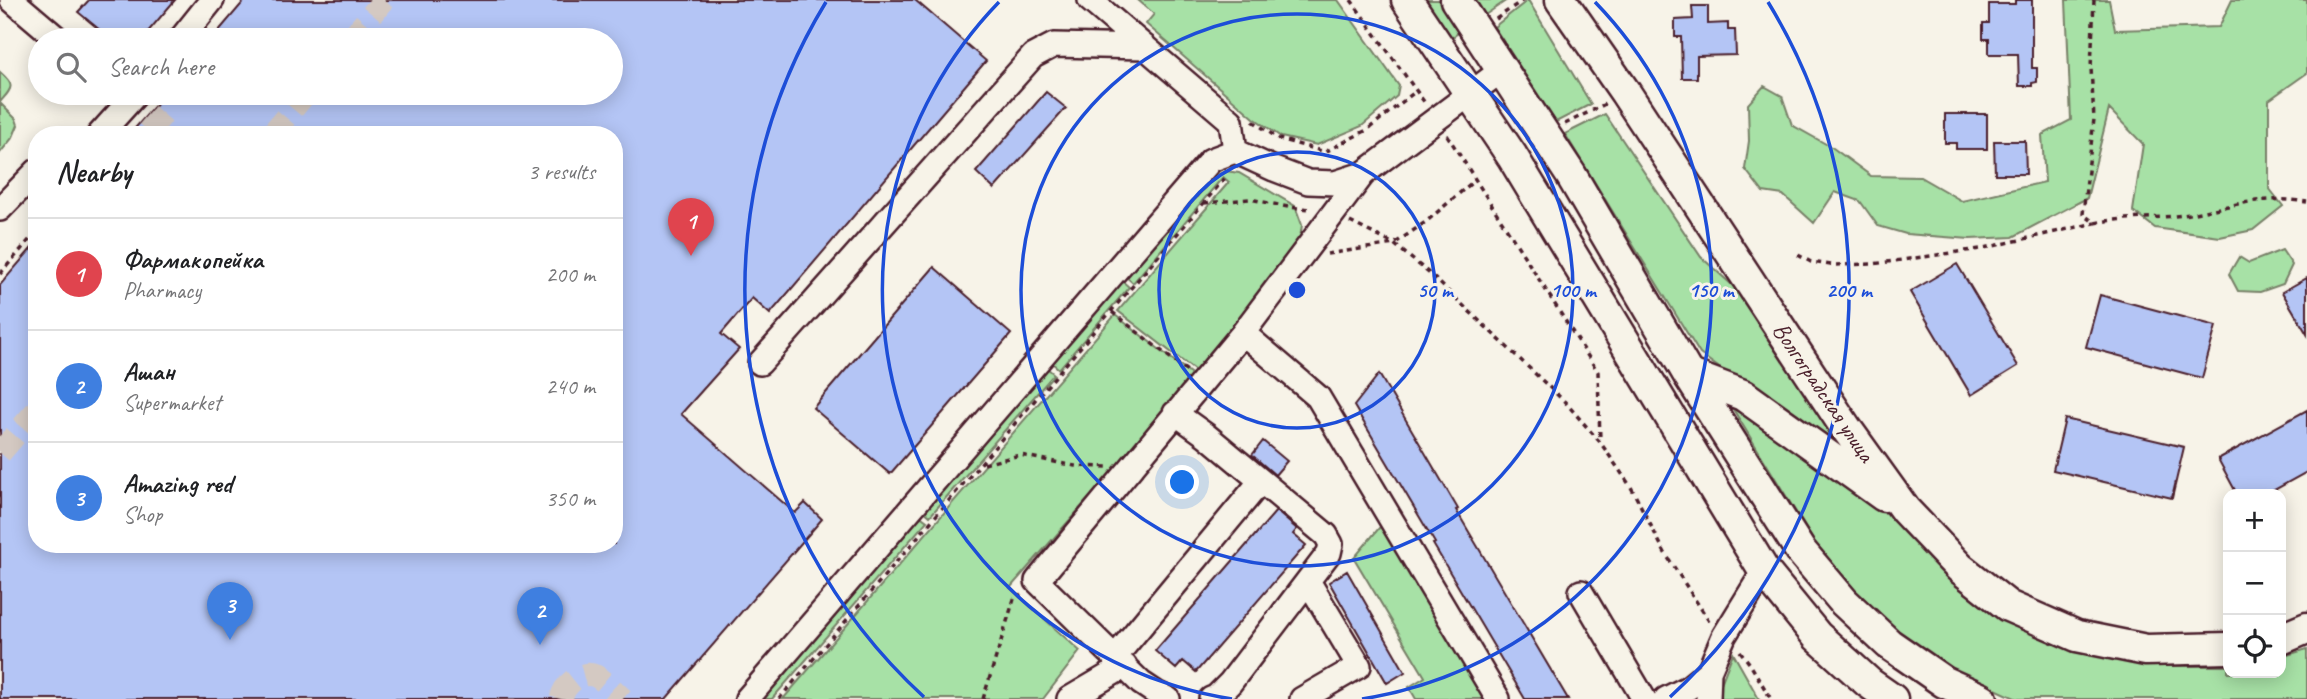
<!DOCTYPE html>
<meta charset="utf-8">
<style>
body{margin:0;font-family:Caveat,sans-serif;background:#f2f2f2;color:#202124}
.controls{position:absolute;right:21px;bottom:21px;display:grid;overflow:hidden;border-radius:14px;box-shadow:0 4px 18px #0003}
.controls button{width:63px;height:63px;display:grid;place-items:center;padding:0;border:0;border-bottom:2px solid #e0e0e0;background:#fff;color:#202124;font:35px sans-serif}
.you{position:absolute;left:1183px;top:483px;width:24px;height:24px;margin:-18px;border:5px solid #fff;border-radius:50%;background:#1a73e8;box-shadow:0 0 0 10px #1a73e833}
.badge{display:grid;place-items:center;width:46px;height:46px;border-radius:50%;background:#1f6fb2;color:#fff;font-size:23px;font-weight:700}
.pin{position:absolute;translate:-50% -58px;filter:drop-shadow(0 2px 4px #0008)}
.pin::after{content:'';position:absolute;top:37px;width:24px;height:21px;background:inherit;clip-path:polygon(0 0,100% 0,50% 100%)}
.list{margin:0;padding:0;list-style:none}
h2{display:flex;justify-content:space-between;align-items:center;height:91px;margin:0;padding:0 28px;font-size:30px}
h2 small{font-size:23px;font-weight:400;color:#757577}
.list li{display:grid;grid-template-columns:46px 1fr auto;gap:21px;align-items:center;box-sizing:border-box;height:112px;padding:0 28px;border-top:2px solid #e0e0e0}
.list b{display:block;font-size:26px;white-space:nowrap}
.list p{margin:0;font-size:23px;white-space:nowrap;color:#757577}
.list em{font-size:23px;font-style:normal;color:#757577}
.icon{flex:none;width:38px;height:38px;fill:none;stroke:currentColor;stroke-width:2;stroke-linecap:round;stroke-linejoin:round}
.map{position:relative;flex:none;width:2307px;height:699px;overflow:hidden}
.search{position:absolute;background:#fff;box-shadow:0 4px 18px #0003;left:28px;top:28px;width:595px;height:77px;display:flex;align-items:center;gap:18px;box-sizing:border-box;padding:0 24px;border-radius:38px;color:#757577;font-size:26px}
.panel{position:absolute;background:#fff;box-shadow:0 4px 18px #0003;left:28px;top:126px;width:595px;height:427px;border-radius:28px}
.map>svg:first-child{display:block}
.green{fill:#a7e1a6;stroke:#788068;stroke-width:2}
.building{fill:#b4c5f5;stroke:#4a1f2b;stroke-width:2}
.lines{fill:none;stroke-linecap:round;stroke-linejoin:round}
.minor-tunnel{stroke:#d4c9c2;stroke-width:23;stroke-dasharray:23 11;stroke-linecap:butt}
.minor-casing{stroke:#4a1f2b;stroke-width:28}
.major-casing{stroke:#4a1f2b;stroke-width:35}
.path{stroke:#4a1f2b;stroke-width:3.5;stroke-dasharray:5 5;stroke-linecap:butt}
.minor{stroke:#f7f3e8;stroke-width:23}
.major{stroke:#f7f3e8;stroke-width:30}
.ring{fill:none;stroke:#1d4ed8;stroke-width:3.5}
.labels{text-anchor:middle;stroke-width:6;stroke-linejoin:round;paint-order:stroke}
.street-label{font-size:24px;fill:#4a1f2b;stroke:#f7f3e8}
.centre{fill:#1d4ed8;stroke:#f7f3e8;stroke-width:3.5}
.ring-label{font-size:21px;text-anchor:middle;font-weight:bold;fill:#1d4ed8;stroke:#f7f3e8;stroke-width:6;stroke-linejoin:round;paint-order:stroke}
</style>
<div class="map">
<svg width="2307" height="699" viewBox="0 0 2307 699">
<rect width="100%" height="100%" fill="#f7f3e8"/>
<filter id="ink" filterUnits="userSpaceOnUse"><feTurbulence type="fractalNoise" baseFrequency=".0143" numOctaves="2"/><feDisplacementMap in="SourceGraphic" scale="14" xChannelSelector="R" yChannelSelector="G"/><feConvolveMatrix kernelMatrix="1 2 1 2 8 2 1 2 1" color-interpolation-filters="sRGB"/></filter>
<g filter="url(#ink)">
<path class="green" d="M1138,0H1338L1399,86L1397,96L1362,126L1317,145L1281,137L1254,118L1146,24L1154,14Z
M1423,0H1438L1461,31L1451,38Z
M1474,0H1507L1485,15Z
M1528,0L1591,104L1556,122L1494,27Z
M2066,0H2109L2115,30L2219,27L2232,0H2307V73L2269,100V188L2283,206L2253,230L2220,237L2155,228L2133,211L2143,144L2109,109L2087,198L2013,237L1970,239L1906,234L1878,226L1860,201L1835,192L1814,223L1783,195L1763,192L1745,169L1749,141L1748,104L1764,86L1782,96L1792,125L1833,148L1871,176L1920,177L1962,201L2045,182L2042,135L2071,120Z
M0,72C16,86 12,88 0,102Z
M0,103L16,119L18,125L13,137L0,153Z
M1605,114L1701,257L1741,293L1860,469L1700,354L1565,134Z
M1226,171L1239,173L1295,206L1302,225L1299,245L1198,373L1118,311L1229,182L1223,177L1133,283L1125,276L1199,189L1212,177Z
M2282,250L2292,265L2283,284L2260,292L2238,291L2229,274L2239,257L2249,263Z
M1121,280L1129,287L1059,369L1051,362Z
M1115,315L1195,377L1010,588L1080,651L1043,699H783Z
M1047,368L1054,374L930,516L923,510Z
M1725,396L1892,515L2072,649L2146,666H2228V673H2281V657L2307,649V699H2017L1954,670L1901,634L1855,590L1813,540Z
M919,515L927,521L772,699H759Z
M1384,522L1488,699H1416L1409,687L1425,677L1354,558Z
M1733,653L1759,699H1715Z"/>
<path class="building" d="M89,0H175L141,40H112L78,12Z
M245,0H915L986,61L770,314L752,298L721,334L739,349L681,414L795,513L805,503L822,519L666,699H0V285L37,242V544H614V135H129L166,93H611V40H211Z
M2015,0H2032V68H2037V82L2032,83V86H2019L2018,54H1989V39H1983V23H1989V4H2015Z
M1692,6H1708V24L1728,23V30H1735L1736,55L1697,56V78H1682L1681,37H1675V20L1693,19Z
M1046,92L1066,108L994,189L976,172Z
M1945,114H1987V149H1956V143H1945Z
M1994,141H2025L2026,174H1995Z
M1957,264L2018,366L1971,395L1910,292Z
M934,267L1011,334L890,474L813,408Z
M2307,278V334L2282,292Z
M2100,295L2216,326L2202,378L2086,347Z
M1379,374L1458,509L1456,510L1568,699H1525L1433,544L1435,543L1354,406Z
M2307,410V472L2267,494H2237L2218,459Z
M2065,419L2184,447L2172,498L2053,470Z
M1263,441L1287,461L1275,475L1252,455Z
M1276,511L1297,529L1293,534L1306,545L1196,672L1183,661L1176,669L1155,651Z
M1347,571L1405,672L1387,683L1329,582Z"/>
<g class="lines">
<path class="minor-tunnel" d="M350,40L384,0
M147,115L170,135
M271,135L306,93
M0,453L37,410
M561,699C564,686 580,669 596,676C605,681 615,692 623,699"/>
<defs>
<path id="minor" d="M12,0L59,40
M1090,0L1231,121L1235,151
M180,40L212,0
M99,135L137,93
M0,209L37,171
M1243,333L1318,397L1498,699
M760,363L1033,56L1054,45L1145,47
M1175,413L1207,436L1326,535L1331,544L1329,553L1230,683L1216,697L1211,699
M1581,592L1644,699
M1116,656L1261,481
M747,699L1211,160L1235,151L1274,169L1308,182L1335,183L1363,174L1502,70
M1069,699L1125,666
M1168,699L1156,693L1141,683L1037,581L1243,333L1363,174
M1302,699L1359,666L1308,581
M1666,699L1688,688L1709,671
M1708,699L1709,671L1724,636L1764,571"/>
<path id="major" d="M1407,0L1512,156L1764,571L1817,636L1869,683L1892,699
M1456,0L1571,175L1688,374L1800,550L1844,602L1889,644L1944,682L1982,699
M1561,0L1625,92L1846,428L1905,510L1960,568L2008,606L2077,636L2146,650L2228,648
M1688,374L1743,395L1884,496
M2281,639L2307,628"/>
</defs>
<use href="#minor" class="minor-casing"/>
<use href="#major" class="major-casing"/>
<path class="path" d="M1351,0L1425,103
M2094,0L2091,68L2094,119L2083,214L2095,223C2124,217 2154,219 2183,215C2228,208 2259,194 2307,202
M1496,19L1523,0
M1253,121L1279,139L1325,152L1367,130L1416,91
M1565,124L1605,104
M1447,135L1598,372L1600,441
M1204,203L1250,199L1288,207L1310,209
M30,208L37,214
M1350,222L1394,244L1430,274L1565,402L1600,442L1631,487L1665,553L1709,621
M1327,254L1394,244L1427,221L1476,179
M1798,255L1811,262L1831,265L1873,264L1980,249L2095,223
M0,274L37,231
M1112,312L1187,371
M984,464L1020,455L1075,466L1107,467
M1740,651L1750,664L1771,699
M779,699L1226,177
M983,699L1014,599L1021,594"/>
<use href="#minor" class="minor"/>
<use href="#major" class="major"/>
</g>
</g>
<g class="ring">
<circle cx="1297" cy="290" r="138"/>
<circle cx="1297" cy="290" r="276"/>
<path d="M1232 699A414 414 0 0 1 999 2M1595 2A414 414 0 0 1 1362 699"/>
<path d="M924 697A552 552 0 0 1 826 2M1768 2A552 552 0 0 1 1670 697"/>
</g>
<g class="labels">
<g class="street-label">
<text transform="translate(1824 392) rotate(56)" y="8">Волгоградская улица</text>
</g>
</g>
<circle cx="1297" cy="290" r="10" class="centre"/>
<g class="ring-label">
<text x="1435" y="297">50 m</text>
<text x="1573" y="297">100 m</text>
<text x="1711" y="297">150 m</text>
<text x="1849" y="297">200 m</text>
</g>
</svg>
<div class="controls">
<button>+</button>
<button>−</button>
<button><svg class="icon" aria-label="locate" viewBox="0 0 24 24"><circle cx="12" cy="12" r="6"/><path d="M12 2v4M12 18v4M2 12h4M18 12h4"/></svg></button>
</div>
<div class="you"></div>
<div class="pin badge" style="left:691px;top:256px;background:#e0444e">1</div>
<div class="pin badge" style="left:540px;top:645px;background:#3f7fe0">2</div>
<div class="pin badge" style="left:230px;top:640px;background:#3f7fe0">3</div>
<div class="search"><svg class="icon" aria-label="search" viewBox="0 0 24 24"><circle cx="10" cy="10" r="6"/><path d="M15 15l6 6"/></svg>Search here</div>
<section class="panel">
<h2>Nearby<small>3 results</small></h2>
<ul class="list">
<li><span class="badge" style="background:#e0444e">1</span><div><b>Фармакопейка</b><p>Pharmacy</p></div><em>200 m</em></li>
<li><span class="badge" style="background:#3f7fe0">2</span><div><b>Ашан</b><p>Supermarket</p></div><em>240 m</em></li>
<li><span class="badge" style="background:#3f7fe0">3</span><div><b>Amazing red</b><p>Shop</p></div><em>350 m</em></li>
</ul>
</section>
</div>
